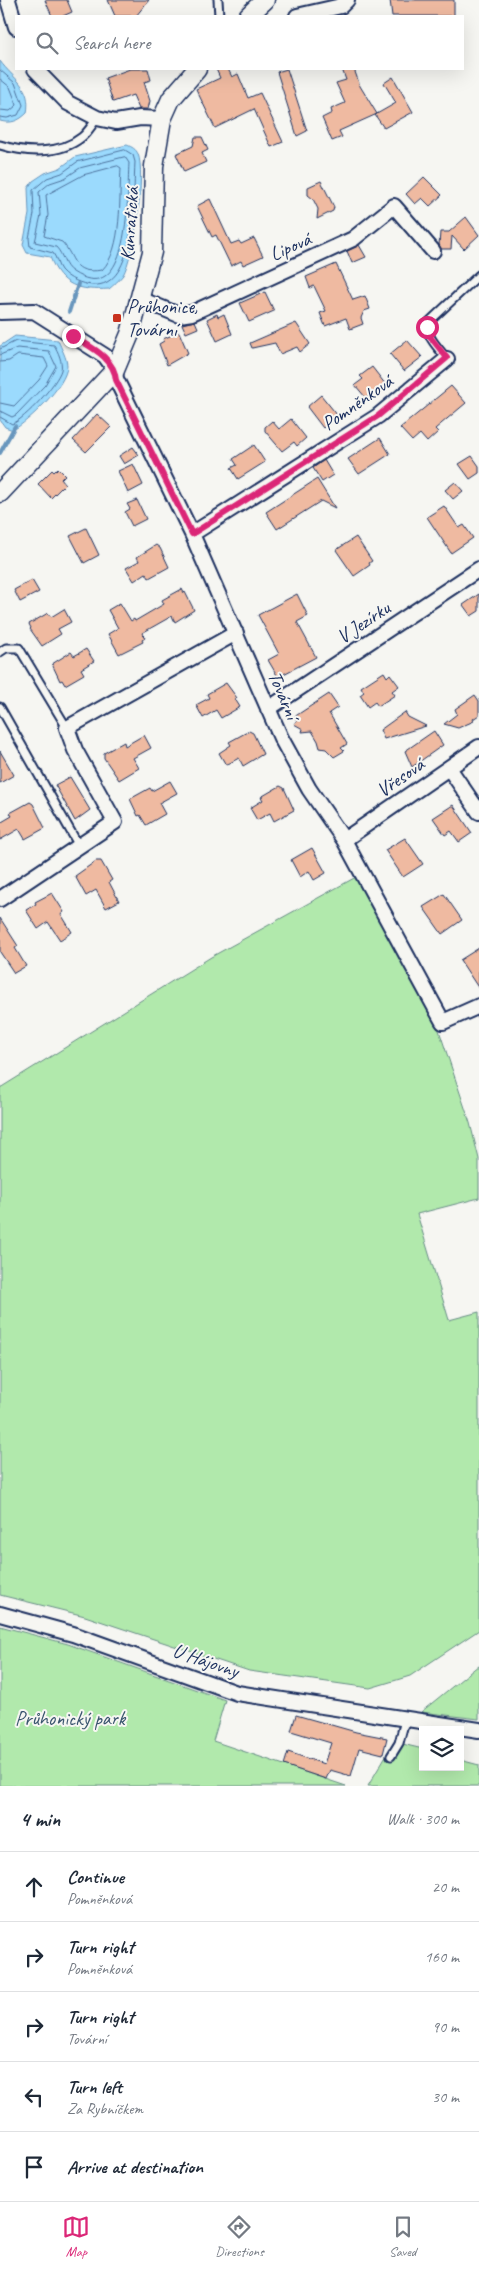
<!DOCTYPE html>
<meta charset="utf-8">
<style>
body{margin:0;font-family:Caveat,sans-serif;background:#f2f2f3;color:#1f2937}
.controls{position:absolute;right:15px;bottom:15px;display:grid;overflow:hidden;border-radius:0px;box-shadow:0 5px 20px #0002}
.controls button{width:45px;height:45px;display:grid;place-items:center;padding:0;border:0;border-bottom:1px solid #e0e1e3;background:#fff;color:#1f2937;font:25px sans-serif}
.stop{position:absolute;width:15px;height:15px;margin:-11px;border:4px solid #db2777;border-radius:50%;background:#fff}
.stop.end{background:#db2777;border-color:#fff;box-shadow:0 1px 5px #0008}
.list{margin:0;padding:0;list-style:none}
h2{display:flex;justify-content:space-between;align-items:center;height:65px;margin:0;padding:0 20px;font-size:21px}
h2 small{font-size:16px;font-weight:400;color:#747a83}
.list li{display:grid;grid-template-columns:32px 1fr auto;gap:15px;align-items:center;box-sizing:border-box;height:70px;padding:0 20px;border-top:1px solid #e0e1e3}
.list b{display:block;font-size:19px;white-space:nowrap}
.list p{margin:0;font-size:16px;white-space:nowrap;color:#747a83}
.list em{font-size:16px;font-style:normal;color:#747a83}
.icon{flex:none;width:28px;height:28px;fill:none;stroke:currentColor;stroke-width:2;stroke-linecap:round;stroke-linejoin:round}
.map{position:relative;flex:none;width:479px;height:1786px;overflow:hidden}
.search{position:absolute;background:#fff;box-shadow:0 5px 20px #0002;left:15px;right:15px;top:15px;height:55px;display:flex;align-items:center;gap:12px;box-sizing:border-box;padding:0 18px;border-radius:0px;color:#747a83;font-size:19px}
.sheet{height:415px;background:#fff}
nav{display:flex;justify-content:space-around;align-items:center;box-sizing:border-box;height:70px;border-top:1px solid #e0e1e3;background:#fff;font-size:14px;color:#747a83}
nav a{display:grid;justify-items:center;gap:2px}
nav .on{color:#db2777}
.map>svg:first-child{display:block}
.green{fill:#b1e9ac;stroke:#668c85}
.water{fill:#9bdafd;stroke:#6896bd}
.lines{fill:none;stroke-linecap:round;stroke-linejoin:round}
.shore{stroke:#4e739e;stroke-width:1}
.stream{stroke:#6896bd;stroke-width:4}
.building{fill:#efbaa1;stroke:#1b2f5e}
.service-casing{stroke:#1b2f5e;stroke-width:11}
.minor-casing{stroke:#1b2f5e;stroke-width:18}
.tertiary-casing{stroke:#1b2f5e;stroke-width:21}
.service{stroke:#f6f6f2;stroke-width:7}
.minor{stroke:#f6f6f2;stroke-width:14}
.tertiary{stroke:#f6f6f2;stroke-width:18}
.route{stroke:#db2777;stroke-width:6}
.poi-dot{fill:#c8321e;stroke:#f6f6f2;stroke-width:2}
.labels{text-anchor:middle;stroke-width:4;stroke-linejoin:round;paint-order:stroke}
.street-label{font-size:20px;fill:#1b2f5e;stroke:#f6f6f2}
.poi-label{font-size:20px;fill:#1b2f5e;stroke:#f6f6f2;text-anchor:start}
.park-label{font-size:20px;fill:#39546e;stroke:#f6f6f2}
</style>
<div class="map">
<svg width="479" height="1786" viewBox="0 0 479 1786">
<rect width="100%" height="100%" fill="#f6f6f2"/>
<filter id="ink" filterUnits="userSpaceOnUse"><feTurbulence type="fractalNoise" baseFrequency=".02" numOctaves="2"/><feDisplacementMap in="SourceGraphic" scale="10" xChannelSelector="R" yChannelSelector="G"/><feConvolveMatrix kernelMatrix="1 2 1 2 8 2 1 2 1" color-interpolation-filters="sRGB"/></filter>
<g filter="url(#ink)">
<path class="green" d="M356,877L438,1027L470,1123L479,1159V1198L417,1214L449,1320L479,1312V1630L410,1676L370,1688L249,1671L85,1616L0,1595V1088L211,957Z
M0,1626L68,1644L225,1700L213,1741L346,1786H0Z
M479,1665V1719L421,1712Z
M394,1742L423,1749V1767H460V1760L479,1765V1786H368Z"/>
<path class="water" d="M0,61C13,79 32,86 27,113C19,121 11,124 0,121Z
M127,145C132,147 136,149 138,154C146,173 134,256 123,275C119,280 114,285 109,289C79,291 61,286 50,257L27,253L23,245L29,214L28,188L33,181L45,173L60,168L75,157Z
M15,336L58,340C61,348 67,358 67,366C67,385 28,422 13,430L5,427L0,420V346Z"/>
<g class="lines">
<path class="shore" d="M0,70L15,83L23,105L18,115L7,118L0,117
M0,79L10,87L17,105L10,111L0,110
M125,150L133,155L135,162C133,192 138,289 92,285C81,284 69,279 61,270C57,265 57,258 53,253L30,247L29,238L34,214L33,190L47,178L62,173L77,162Z
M125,157L129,163C127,192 132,310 73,272C63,266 64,255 56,247L35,242L41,215L39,192L50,183L65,178L80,168Z
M118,166L121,168C119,196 123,249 102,270C71,275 76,257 62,242L44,236L48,215L46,195L83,175Z
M0,349L16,341L54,345C58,351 63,363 61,370C57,384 25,419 12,424L0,417
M0,355L17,348L49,351L56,366L45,385L16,415L12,417L0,411
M0,362L9,361L18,355L44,358L48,366L39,380L14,406L0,403"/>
<path class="stream" d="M69,312L78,284
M0,453L15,426"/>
</g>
<path class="building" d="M45,0H67L72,12L63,16H52Z
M108,0H149L136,16H115Z
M390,0H454V16H392Z
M130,69H148L151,80L144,82L150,101L148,109H139L133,95L113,102L105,78Z
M216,69H228L232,77L238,74L248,98L260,93L283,142L271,147L254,109L215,128L196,89L220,78Z
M287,69L307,131L297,136L277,72Z
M342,69H354L360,86L377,114L339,131L342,137L332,141L322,118L332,113L331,109L345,103L336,83L346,80Z
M393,77L413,112L384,128L375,115L396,103L384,83Z
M195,137H202L208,150L202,153L206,162L184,172L176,154L193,146Z
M424,177L442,195L430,206L422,198L415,204L406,194Z
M321,181L334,207L333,211L317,219L318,209L313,199L308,195V187Z
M210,199L231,244L239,241L241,244L254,238L263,256L243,265L241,261L231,266L216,235L212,237L197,206Z
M466,217L479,235L464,249L452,236L451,249H441L439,245L440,232H449Z
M359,245L366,257L352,263L347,251Z
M336,264L353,300L365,296L370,309L364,311L361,318L363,324L350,329L346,318L325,326L320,313L326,311L314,286L310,288L306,277Z
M265,292L274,311L249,322L240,303Z
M217,314L218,317L224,314L232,334L217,341L207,319Z
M195,321L198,328L186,333L182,324Z
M296,323L310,344L300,352L297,347L280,354L275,343L252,348L250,343Z
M179,332L188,353L167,365L159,344L164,341L163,339Z
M407,340L422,357L404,371L390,354Z
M372,367L386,385L366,398L355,385L363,379L360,376Z
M451,386L466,403L435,429L438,432L427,442L420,434L412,441L400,428Z
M321,395L338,416L323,428L307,407Z
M97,414L111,427L86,452L73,440Z
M291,419L306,438L297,446L294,442L282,451L265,431V427L272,421L279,429Z
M380,438L390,454L359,474L348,459Z
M254,445L265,462L238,479L231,468L237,465L233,459Z
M133,447L139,455L124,464L119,456Z
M472,456L479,466V473L470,479L459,464Z
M324,460L333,475L322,482L313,468Z
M133,464L143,485L128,493L118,471Z
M58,468L65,475L61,479L65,484L51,498L38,484L52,470L54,472Z
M317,479L335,508L321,501L277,529L266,512Z
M455,482L463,491L453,499L445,490Z
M137,500L146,519L132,526L125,512L130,509L127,504Z
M444,506L459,528L464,525L473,538L451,553L427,517Z
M86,528L99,555L84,563L70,536Z
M356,537L372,561L369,563L370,565L354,576L336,550Z
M156,545L160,548L169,567L149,578L146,573L134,581L126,568L139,561L137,557Z
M32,580L39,592L20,602L14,590Z
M182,589L184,593L185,592L194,610L175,622L172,616L142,633L145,638L142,640L143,642L119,654L108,634L118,628L108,610L120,603L131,621L134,619L135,621L164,604L162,600Z
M297,594L308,616L297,622L316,657L278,677L268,660L279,654L258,615Z
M479,594V611L471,616L463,605Z
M64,609L71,622L58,629L61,634L42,646L30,629L31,628L29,624L48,613L51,617Z
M86,649L94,661L81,669L84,674L65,685L62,680L60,681L52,664L71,652L74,656Z
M384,672L387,677L390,674L399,686L392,691L395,695L378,706L375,702L368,707L360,695L364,692L361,687Z
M226,683L237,698L235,699L240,707L221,718L216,710L203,718L196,705L209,698L207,694Z
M329,694L338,707L329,713L347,744L341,748L344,751L334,757L326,749L320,748L318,741L312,731L302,732L303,729L294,724L297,720L294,717Z
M475,695L479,701V715L473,719L474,721L458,728L444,724L457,714L455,709Z
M405,712L408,717L426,726L384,739L380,730Z
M249,731L253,733L263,754L243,766L239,758L226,765L219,753L231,745L229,742Z
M434,731L443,745L412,767L405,751Z
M144,735L151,748L133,758L139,768L119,780L104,758V753L124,742L125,746Z
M0,751L14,775L0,783Z
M70,777L90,810L75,821L55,785Z
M170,781L177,793L159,803L165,814L146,825L140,815L138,816L130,799L150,788L152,791Z
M280,786L284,788L294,810L274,821L270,813L257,820L250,808L263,800L261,797Z
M30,802L33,804L45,828L25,839L19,829L0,840V823L12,816L10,813Z
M453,805L472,833L459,842L451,831L445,835L433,818Z
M405,838L423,864L403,877L385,850Z
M312,848L326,873L314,880L309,871L300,877L291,860Z
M96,861H101L112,880L109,882L119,901L106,908L96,890L86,896L75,876Z
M52,893L64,912L61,914L72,932L60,940L48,922L38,929L26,910L36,904L35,902Z
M444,894L462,920L442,934L423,907Z
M0,918L18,946L15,948L26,966L14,973L0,952Z
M479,948V989L460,960Z
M296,1715L356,1732L387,1738L383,1754L359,1748L351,1776L330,1770L326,1779L284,1765L288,1752L324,1764L331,1743L291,1731Z"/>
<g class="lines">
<defs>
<path id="service" d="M218,0L219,16
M0,145C26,153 60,155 82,137C88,132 93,124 97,118
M447,359C438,347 423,335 430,321L479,275
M0,652L6,648H19L67,728
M0,707L79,846
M391,1756L399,1743L405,1720"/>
<path id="minor" d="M8,0L16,27
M297,16L341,6L347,0
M35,69L68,103L97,118L116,122L140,118L162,119
M140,299L179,315L192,313L353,239L394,206L433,251
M0,312L34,311L105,356L115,370L116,379L192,534L281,738L309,789L344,840L443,1022L479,1006
M192,534L378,416L447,359
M268,709L479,569
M449,768L479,812
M344,840L479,747
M0,899L115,822L75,750L67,728L236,633
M0,1614L73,1634L237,1693L479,1730"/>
<path id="tertiary" d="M248,16L265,0
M0,493L115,370L130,334L152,252L154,166L162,119L171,99L197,69"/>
</defs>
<use href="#service" class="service-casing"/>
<use href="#minor" class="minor-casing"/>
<use href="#tertiary" class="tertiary-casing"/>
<use href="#service" class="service"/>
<use href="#minor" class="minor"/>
<use href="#tertiary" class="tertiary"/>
</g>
</g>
<g class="lines" filter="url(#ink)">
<path class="route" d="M73,336C90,347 114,357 116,380L192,534L378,416L447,358L428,334L427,327"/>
</g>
<rect class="poi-dot" x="112" y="313" width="10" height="10" rx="2.5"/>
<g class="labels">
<g class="street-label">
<text transform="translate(129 224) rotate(-86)" y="7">Kunratická</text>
<text transform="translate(290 246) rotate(-24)" y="7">Lipová</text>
<text transform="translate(357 402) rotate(-35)" y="7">Pomněnková</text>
<text transform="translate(363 622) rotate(-34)" y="7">V Jezírku</text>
<text transform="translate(284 695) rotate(67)" y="7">Tovární</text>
<text transform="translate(400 777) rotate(-35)" y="7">Vřesová</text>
<text transform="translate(206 1660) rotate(19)" y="7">U Hájovny</text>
</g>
<g class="poi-label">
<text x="127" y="313">Průhonice,<tspan x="127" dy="23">Tovární</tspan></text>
</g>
<g class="park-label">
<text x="70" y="1725">Průhonický park</text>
</g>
</g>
</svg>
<div class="controls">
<button><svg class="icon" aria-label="layers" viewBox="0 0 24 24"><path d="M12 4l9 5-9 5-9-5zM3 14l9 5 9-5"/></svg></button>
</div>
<div class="stop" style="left:427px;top:327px"></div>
<div class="stop end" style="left:73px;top:336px"></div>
<div class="search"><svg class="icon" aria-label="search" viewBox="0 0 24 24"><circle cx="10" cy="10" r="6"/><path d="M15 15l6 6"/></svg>Search here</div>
</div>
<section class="sheet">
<h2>4 min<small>Walk · 300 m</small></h2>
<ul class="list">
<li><svg class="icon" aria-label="ahead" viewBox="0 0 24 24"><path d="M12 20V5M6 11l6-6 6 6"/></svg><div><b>Continue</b><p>Pomněnková</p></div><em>20 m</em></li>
<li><svg class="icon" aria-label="right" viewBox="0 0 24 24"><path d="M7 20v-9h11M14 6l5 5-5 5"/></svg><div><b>Turn right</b><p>Pomněnková</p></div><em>160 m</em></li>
<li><svg class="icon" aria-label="right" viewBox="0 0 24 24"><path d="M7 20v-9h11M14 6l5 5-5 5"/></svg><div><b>Turn right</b><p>Tovární</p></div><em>90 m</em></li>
<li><svg class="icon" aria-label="left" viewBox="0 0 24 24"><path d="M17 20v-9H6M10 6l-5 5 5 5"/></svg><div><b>Turn left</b><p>Za Rybníčkem</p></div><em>30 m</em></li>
<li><svg class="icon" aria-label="arrive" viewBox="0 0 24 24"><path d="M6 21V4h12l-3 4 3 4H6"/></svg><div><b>Arrive at destination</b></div></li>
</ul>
</section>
<nav>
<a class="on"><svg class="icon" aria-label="map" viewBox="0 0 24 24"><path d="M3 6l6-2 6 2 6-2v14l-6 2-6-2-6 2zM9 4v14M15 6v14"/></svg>Map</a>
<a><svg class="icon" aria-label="directions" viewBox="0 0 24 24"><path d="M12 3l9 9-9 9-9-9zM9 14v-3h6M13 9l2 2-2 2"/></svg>Directions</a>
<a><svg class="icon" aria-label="saved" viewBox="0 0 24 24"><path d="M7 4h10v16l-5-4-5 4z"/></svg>Saved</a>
</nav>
